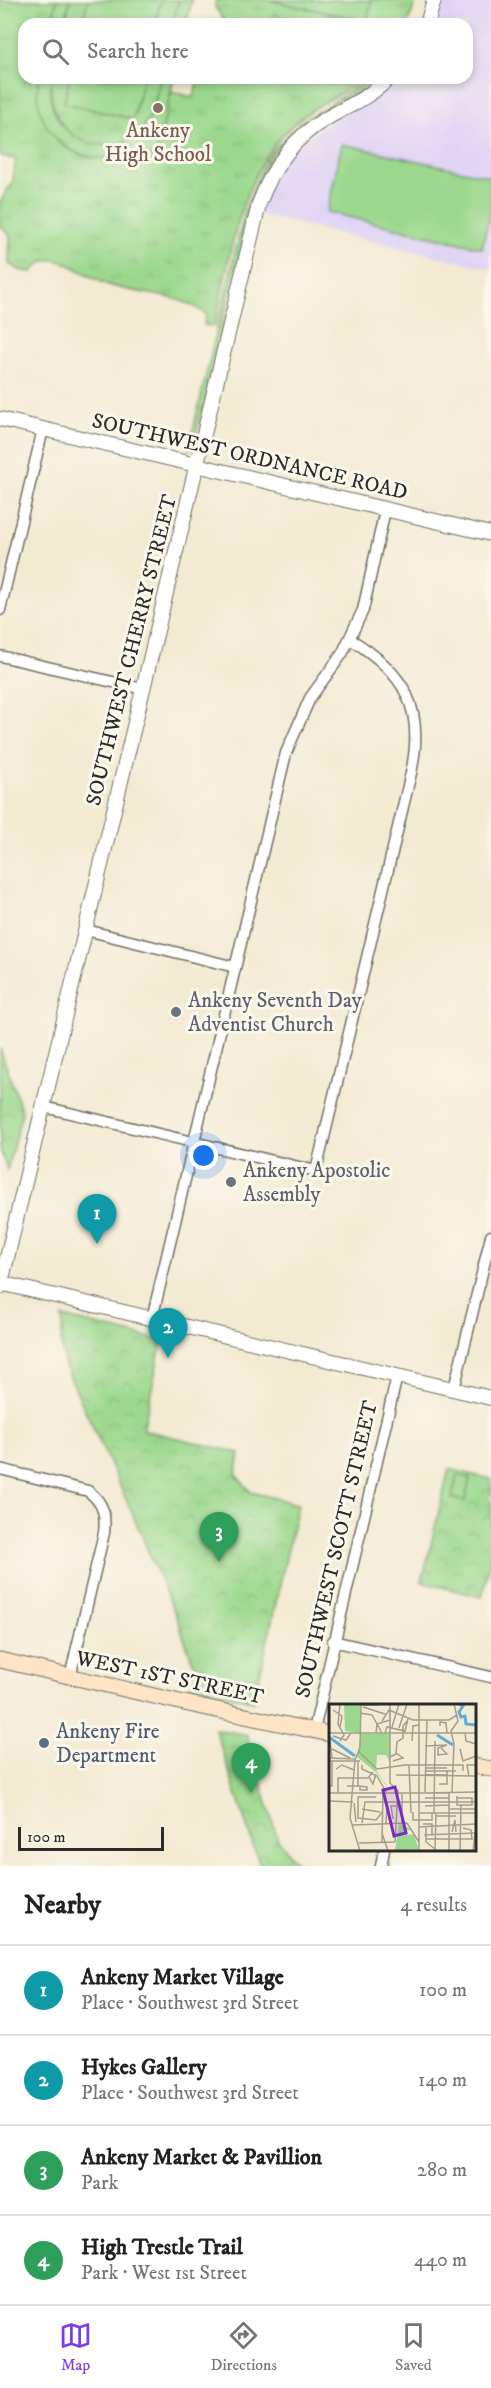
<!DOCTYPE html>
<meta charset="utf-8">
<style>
body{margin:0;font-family:"IM FELL DW Pica",serif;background:#f2f2f2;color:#202124}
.scale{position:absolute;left:18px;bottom:15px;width:146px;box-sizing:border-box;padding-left:6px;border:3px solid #2b2b2b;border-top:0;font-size:16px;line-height:21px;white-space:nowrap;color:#2b2b2b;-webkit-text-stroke:4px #fbf7ec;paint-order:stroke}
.you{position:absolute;left:204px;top:1156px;width:21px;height:21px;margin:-15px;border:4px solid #fff;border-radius:50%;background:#1a73e8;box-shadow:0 0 0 9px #1a73e833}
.badge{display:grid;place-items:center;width:39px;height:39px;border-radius:50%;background:#7c3aed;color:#fff;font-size:20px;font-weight:700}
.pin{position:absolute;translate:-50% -50px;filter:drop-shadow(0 2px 3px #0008)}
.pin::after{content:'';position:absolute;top:32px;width:21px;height:18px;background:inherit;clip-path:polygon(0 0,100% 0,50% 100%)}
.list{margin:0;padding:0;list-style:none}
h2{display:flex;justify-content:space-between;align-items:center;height:78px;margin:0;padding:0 24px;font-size:26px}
h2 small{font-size:20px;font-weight:400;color:#757577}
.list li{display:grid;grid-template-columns:39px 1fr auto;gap:18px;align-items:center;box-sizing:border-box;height:90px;padding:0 24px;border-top:2px solid #e0e0e0}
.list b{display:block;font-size:22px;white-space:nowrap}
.list p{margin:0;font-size:20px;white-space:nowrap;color:#757577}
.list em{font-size:20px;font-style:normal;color:#757577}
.icon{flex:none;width:33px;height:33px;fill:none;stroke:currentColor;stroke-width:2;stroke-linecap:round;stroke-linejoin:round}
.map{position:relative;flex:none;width:491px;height:1866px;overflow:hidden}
.search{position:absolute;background:#fff;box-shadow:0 3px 9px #0003;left:18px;right:18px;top:18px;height:66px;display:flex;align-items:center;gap:15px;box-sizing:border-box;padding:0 21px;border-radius:18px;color:#757577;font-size:22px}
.sheet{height:438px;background:#fff}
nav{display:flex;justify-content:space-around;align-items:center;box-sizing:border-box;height:84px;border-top:2px solid #e0e0e0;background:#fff;font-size:16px;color:#757577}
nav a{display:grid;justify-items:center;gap:3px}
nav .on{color:#7c3aed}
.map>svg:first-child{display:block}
.built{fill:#e0d4f4}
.grass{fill:url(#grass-tufts);stroke:#63825c;stroke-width:1.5}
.park{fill:url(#park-crowns);stroke:#63825c;stroke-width:1.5}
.pitch{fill:#9bd88d;stroke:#63825c;stroke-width:1.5}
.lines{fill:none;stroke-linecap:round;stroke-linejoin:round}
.minor-casing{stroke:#716e65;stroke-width:13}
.tertiary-casing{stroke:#716e65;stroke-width:16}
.secondary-casing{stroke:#716e65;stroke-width:17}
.minor{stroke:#fff;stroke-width:10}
.tertiary{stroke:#fff;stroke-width:14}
.secondary{stroke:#ffe4c6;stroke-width:15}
.education-dot{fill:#8d6e63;stroke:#fbf7ec;stroke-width:2}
.worship-dot{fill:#6b7280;stroke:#fbf7ec;stroke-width:2}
.service-dot{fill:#5c6f8a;stroke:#fbf7ec;stroke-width:2}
.labels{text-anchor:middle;stroke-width:6;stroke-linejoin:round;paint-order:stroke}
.education-label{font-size:21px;fill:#785e54;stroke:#fbf7ec}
.street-label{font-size:21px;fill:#2b2b2b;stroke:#fbf7ec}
.worship-label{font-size:21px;fill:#5b616d;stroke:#fbf7ec;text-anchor:start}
.service-label{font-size:21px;fill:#4e5e75;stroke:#fbf7ec;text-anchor:start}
.inset-river{fill:none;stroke:#61adda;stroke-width:3}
.inset-road{fill:none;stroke:#a39e8f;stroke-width:1.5}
.view{fill:#7b2cbf;fill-opacity:0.15;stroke:#7b2cbf;stroke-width:3}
.inset-edge{fill:none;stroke:#2b2b2b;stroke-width:3}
</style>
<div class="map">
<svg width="491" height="1866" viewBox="0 0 491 1866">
<defs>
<pattern id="grass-tufts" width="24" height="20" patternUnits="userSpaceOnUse" patternTransform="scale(1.5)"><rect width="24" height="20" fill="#9bd88d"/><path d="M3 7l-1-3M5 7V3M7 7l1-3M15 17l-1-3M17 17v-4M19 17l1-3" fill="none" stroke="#86ba7a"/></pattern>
<pattern id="park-crowns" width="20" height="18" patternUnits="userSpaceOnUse" patternTransform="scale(1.5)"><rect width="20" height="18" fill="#9bd88d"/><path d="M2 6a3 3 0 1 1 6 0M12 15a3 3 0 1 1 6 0" fill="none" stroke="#86ba7a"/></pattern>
</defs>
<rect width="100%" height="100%" fill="#fbf7ec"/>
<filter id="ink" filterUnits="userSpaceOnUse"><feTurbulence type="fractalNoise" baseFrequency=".0167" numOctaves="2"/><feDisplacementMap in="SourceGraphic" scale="12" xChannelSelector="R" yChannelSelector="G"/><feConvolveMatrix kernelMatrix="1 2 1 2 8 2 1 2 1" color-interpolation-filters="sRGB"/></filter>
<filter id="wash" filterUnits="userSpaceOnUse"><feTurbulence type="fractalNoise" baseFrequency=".008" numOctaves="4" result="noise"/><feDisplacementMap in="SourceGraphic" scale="24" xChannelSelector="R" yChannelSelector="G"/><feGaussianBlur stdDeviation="1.35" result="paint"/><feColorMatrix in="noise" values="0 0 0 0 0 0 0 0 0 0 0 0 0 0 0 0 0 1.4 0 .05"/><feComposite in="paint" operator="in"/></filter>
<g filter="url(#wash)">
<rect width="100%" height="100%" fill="#f3ead2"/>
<path class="built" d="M434,0H491V269L256,214L284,156L389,78H467V24H427Z"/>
<path class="grass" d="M0,0H57L51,24H24V78H39C33,115 56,155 97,158C109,159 121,151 133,152C140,152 149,155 156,157L171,92L194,97L198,78H327L332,84L338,78H366C342,95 315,104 293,125C237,176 231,258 214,327L204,325L206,314C178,292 141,296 109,285C92,279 72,263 55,260C45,258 38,265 32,272L22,271L9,264L10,235L0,226V203L6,191L12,185L16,159L0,156Z
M70,0H88L82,24H64Z
M161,0H179L173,24H155Z
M216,0H269L366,21L371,0H416L408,24H281L284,19L274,14L270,24H226L215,7Z
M52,78H70L64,103L133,119L143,78H160C157,93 155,110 147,122C112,171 42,138 52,78Z
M372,78H378L361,92L334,108L329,107C290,133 264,164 250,210L194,445L188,451L245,211L262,169L272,152L301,122Z"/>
<path class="park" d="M0,1048L22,1112L7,1170L0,1149Z
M63,1317L162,1341L143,1430L240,1453L236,1475L251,1492L298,1504L254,1701L191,1687L196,1671L178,1621L129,1506L65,1366L61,1344Z
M449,1469L491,1479V1558L482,1597L422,1582Z
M215,1729L247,1735L278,1840L299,1866H260Z"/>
<path class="pitch" d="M57,0H70L64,24H51Z
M88,0H161L155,24H82Z
M179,0H192L186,24H173Z
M269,0H371L367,21Z
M39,78H52C39,136 112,171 147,122C155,110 157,93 160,78H174L156,157C149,155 140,152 133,152C122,152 112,159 97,158C57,154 31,116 39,78Z
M70,78H143L133,119L64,103Z
M342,144L491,177V208L482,248L327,212Z
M457,1475L470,1478L465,1501L452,1498Z"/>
</g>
<g filter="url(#ink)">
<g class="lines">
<defs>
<path id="minor" d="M0,610L43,429
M0,656L143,689
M86,930L235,967
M44,1107L316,1171L411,773C425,709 406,673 350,639
M152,1319L286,753L310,698L342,654L363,610L385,510
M454,1389L491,1236
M0,1469L88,1491C104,1503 106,1515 104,1533L70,1677
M333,1641L491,1677
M314,1730L397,1376
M381,1866L384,1850"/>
<path id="tertiary" d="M427,24L434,0
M0,419L491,534
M0,1283L491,1398
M0,1287L259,204C272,168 294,137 327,118C349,106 371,96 389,78"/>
<path id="secondary" d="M0,1660L184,1703L330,1734
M474,1766L491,1769"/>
</defs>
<use href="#minor" class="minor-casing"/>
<use href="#tertiary" class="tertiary-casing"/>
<use href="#secondary" class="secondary-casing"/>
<use href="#minor" class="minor"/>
<use href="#tertiary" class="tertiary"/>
<use href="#secondary" class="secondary"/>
</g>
</g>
<circle class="education-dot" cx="158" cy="108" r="6"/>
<g class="worship-dot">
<circle cx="176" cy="1012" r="6"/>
<circle cx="231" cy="1182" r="6"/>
</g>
<circle class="service-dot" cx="44" cy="1743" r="6"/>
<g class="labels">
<g class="education-label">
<text x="158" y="137">Ankeny<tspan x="158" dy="24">High School</tspan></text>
</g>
<g class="street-label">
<text transform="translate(250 456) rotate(13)" y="7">SOUTHWEST ORDNANCE ROAD</text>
<text transform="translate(131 650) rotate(-76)" y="7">SOUTHWEST CHERRY STREET</text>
<text transform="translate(336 1549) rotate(-77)" y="7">SOUTHWEST SCOTT STREET</text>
<text transform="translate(170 1677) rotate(12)" y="7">WEST 1ST STREET</text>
</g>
<g class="worship-label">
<text x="188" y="1007">Ankeny Seventh Day<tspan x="188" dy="24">Adventist Church</tspan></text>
<text x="243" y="1177">Ankeny Apostolic<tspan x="243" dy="24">Assembly</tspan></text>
</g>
<g class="service-label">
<text x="56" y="1738">Ankeny Fire<tspan x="56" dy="24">Department</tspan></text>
</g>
</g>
<g transform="translate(329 1704)">
<rect width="147" height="147" fill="#f3ead2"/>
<path d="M15,0H31V29L16,27ZM70,119L83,126H78V131L85,130L90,147H66Z" fill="#9bd88d"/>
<path d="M32,30H61V58L57,51H48L47,66L62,88L48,69L28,53Z" fill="#9bd88d"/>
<path class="inset-river" d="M130,0L134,2L130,8L132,13L136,12L137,20L147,21M108,31L124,41M0,33L26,52"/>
<path class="inset-road" d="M11,0L9,20L15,31L11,37M61,0V79L69,87L66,138M32,1H50M34,3L56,10M4,6L13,12L11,23M31,9L43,11L53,29M53,17L60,6L84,16H120L128,11M111,22V18L117,19L118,29M63,23L70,0M70,24L78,0M0,29H147M47,29L48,20L61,16M56,29L58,23L76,27L79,15M136,29L137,37L147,40M4,32L17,36L22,29M1,36L3,54M83,37L84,22L90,21M96,42L118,41M112,44L118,50L109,51V44L118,41M3,45L21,54M131,45L134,57L147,52M30,48L48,65L76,61H134V67M61,53L67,50L68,38L74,34V22L79,16M0,54L26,55M0,57H31M29,57V82M64,57L74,54L67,49M33,61V65L48,72L57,88M80,61L82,109M96,64H118M7,65L13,61L25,66M96,67H127M67,71L147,72M96,71H118M140,72L138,61H147M40,73L44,80L47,70M110,80H118V66M0,82H3V57M18,82H30L38,83V86H31V83M96,88L98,16M123,88L125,40L122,27L129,17L125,0M0,89H97M9,89V74H39L44,68M94,89L147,88M120,89V147M47,93H29V114L47,116L54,107M96,94H120M128,94H143V101H128V92M0,97L24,98M25,99L27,118M96,102L120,101M33,105L51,108M120,105H147M84,108V116H103V109M90,109H147M105,109L106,37M107,112H127M64,115L62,102H69M33,119L36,98H147M57,119L58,98M73,119V90M94,120H103V131M23,121L78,119L90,138M90,123L147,120M97,123V138L106,145M123,128L126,116L127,128M53,129L59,147M95,131L147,129M97,135H143L142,126L134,124M53,138L54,88M30,139L66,138M31,147L21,114L26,56L31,44L32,0M90,147V0M106,147L107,109M131,147L132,101M144,147L146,129"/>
<path class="view" d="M66,83L77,129L65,132L54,86Z"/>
<rect width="147" height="147" class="inset-edge"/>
</g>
</svg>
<div class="scale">100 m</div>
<div class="you"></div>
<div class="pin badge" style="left:97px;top:1244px;background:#0f9aa8">1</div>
<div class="pin badge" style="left:168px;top:1358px;background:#0f9aa8">2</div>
<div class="pin badge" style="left:219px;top:1562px;background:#2e9e5b">3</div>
<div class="pin badge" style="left:251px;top:1793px;background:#2e9e5b">4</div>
<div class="search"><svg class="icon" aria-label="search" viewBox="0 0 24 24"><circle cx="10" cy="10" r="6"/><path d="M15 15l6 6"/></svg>Search here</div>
</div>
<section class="sheet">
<h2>Nearby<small>4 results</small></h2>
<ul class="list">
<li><span class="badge" style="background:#0f9aa8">1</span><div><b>Ankeny Market Village</b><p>Place · Southwest 3rd Street</p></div><em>100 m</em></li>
<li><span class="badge" style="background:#0f9aa8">2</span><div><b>Hykes Gallery</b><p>Place · Southwest 3rd Street</p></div><em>140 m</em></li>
<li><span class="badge" style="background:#2e9e5b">3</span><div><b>Ankeny Market &amp; Pavillion</b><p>Park</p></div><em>280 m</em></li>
<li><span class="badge" style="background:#2e9e5b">4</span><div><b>High Trestle Trail</b><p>Park · West 1st Street</p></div><em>440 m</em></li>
</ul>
</section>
<nav>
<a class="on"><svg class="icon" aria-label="map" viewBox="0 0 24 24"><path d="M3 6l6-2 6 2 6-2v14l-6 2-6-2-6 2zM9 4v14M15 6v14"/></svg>Map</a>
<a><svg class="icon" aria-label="directions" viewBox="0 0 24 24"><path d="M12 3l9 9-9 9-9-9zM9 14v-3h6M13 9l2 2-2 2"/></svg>Directions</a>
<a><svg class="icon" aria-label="saved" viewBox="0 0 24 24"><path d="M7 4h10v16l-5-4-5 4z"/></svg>Saved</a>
</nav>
